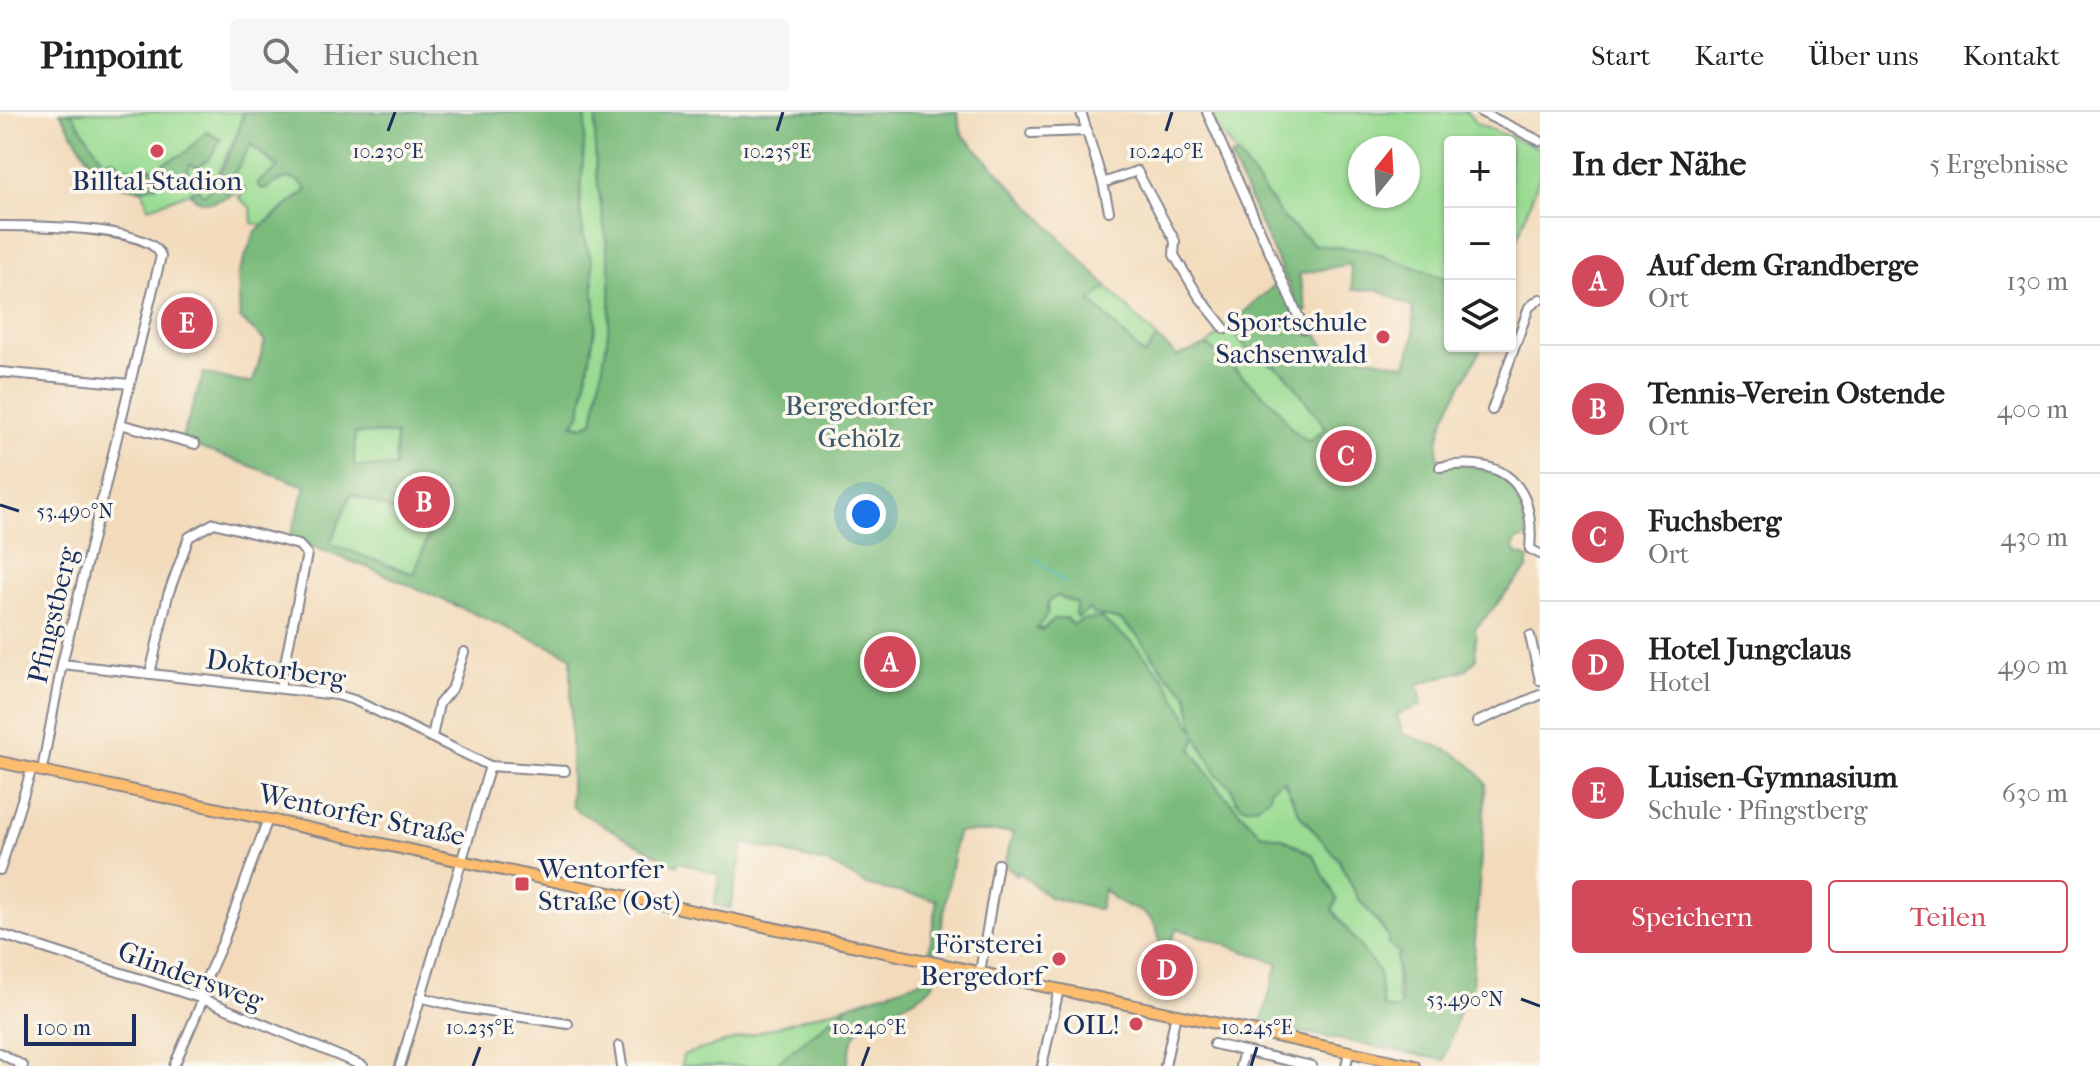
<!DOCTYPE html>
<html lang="de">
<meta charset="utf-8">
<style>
body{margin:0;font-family:"IM FELL French Canon",serif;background:#f6f6f6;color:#222}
.controls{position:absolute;right:24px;top:24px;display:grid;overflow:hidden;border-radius:8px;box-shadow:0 2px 6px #0004}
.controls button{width:72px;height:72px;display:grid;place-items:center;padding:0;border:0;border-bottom:2px solid #e0e0e0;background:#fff;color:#222;font:40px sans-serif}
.compass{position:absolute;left:1348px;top:24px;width:72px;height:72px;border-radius:50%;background:#fff;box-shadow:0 2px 6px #0004;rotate:18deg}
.scale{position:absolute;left:24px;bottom:20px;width:112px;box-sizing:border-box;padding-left:8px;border:4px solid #1b2f5e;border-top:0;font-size:22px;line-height:28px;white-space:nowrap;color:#1b2f5e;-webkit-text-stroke:6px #fbf7ec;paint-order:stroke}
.you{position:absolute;left:866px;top:402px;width:28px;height:28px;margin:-20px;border:6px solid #fff;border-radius:50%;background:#1a73e8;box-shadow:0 0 0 12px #1a73e833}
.badge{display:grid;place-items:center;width:52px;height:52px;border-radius:50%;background:#d1495b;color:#fff;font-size:26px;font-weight:700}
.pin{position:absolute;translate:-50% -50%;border:4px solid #fff;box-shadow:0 2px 8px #0006}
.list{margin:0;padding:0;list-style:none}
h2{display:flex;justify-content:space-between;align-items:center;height:104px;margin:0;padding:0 32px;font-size:34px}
h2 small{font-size:26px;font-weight:400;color:#767676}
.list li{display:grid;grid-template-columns:52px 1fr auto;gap:24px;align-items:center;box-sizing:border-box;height:128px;padding:0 32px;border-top:2px solid #e0e0e0}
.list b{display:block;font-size:30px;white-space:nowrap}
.list p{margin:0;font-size:26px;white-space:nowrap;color:#767676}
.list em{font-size:26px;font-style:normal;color:#767676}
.actions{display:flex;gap:16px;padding:24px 32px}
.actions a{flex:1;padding:18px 0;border:2px solid #d1495b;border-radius:8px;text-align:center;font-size:28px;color:#d1495b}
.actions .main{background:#d1495b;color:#fff}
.icon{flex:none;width:44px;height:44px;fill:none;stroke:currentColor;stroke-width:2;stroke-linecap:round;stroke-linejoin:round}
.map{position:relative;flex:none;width:1540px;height:954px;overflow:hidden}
header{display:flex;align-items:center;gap:48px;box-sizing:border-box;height:112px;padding:0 40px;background:#fff;border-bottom:2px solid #e0e0e0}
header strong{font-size:38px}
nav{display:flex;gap:44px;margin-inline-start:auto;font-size:28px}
.search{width:560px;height:72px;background:#f6f6f6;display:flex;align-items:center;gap:20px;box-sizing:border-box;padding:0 28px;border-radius:8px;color:#767676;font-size:30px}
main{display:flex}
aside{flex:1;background:#fff}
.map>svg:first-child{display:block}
.green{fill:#99db92;stroke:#5a8578;stroke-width:2;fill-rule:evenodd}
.forest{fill:#7abb7c;stroke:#4a756d;stroke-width:2;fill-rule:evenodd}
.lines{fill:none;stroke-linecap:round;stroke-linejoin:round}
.stream{stroke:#4fbcca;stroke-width:2}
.minor-casing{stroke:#86848c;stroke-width:12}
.major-casing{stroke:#86848c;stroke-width:14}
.minor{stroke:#fff;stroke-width:8}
.major{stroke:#fcbd6e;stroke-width:10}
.ticks{fill:none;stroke:#1b2f5e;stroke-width:3}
.poi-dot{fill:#d1495b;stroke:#fbf7ec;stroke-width:3}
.labels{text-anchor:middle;stroke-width:7;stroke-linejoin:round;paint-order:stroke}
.poi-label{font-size:28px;fill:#1b2f5e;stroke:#fbf7ec;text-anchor:end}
.park-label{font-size:28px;fill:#3a5a6b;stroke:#fbf7ec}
.street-label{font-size:28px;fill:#1b2f5e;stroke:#fbf7ec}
.ticks-label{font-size:20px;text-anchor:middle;fill:#1b2f5e;stroke:#fbf7ec;stroke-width:7;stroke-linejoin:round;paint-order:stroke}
</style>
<header>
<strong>Pinpoint</strong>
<div class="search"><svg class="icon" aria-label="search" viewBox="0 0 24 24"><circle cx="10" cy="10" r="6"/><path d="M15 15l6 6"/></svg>Hier suchen</div>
<nav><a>Start</a><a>Karte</a><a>Über uns</a><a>Kontakt</a></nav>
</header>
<main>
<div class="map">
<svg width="1540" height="954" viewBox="0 0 1540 954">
<rect width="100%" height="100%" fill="#fbf7ec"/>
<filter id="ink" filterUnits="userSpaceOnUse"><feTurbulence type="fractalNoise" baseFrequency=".0125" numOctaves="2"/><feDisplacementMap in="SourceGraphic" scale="16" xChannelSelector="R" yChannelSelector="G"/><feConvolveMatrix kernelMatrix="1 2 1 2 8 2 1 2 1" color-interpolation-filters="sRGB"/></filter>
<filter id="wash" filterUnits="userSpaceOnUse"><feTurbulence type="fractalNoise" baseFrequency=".006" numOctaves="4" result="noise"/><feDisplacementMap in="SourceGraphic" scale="32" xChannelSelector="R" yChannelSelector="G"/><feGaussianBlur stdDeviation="1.8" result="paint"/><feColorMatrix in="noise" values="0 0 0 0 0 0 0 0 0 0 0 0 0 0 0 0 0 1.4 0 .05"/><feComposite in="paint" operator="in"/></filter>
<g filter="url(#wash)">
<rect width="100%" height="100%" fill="#f2daba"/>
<path class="green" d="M60,0H243L239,18L209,80L203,84L198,77L148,96L143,78C93,68 85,40 60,0Z
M586,0H597C589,56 607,109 610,165C613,215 601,262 593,311L585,315L572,312L580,303L596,211L592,149L584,128L580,97Z
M1211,0H1467L1476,12L1540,36V62L1510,148V30H1450V168L1367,138L1315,133L1284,107L1216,13ZM1360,36H1408V84H1360Z
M250,32L278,56L258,71L266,77C282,65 294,59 307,78L262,113L252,111L251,96L238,85L246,79L244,75L228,85L227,75Z
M1107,175L1157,226L1145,244L1090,189Z
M1227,215L1245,235L1286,262L1326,316L1308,330L1292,317L1275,293L1207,233Z
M354,321L396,322L395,360L353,359Z
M429,375L442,388L432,404L435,405L414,463L330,432L350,382L397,400Z
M1057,484L1092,496V502L1121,508L1137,523L1168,564L1187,581L1196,622L1073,513L1037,517L1047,502L1048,490Z
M1196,623L1218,664L1231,674L1236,689L1270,677L1283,668L1300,703L1334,740L1358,786L1401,841L1396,846L1397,884L1401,893L1396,898L1383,895L1378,860L1332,797L1337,788L1313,743L1282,726L1261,722L1220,679L1192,638Z
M849,893L773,954H681L683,943Z"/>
<path class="forest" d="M60,0H71L104,50L111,46L126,56H152L157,73C106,91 82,36 60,0Z
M243,0H586L580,97L584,128L592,149L596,211L580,303L572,312L580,315L593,310C601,261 613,214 610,164C607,109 589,56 597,0H957L962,22L1107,175L1091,189L1144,244L1157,226L1177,244L1207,233L1275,293L1292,317L1309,330L1326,316L1286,262L1245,235L1227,215L1278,170L1298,211L1311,212L1327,238L1406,253L1414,225L1413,196L1377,177L1353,178L1350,152L1299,162L1307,199L1301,200L1230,45L1238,43L1284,107L1315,133L1367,138L1450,168V234H1482C1467,269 1434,307 1438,347C1497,359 1519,359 1526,426L1516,429L1513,436L1517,442L1529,446L1527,457L1475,517L1476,547L1467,557L1418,572L1422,593L1397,602L1403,622C1437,634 1467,640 1486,672L1471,886H1463L1444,948L1261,912L1278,851L1177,816L1165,841L1160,840C1159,786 1129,808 1104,777L1099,798L1049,785L1017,759L1016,763L1005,752L1013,720H957L937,842L929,840L937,788L869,774L830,752L744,731L730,796L714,793L719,763L678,749L677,754L576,698L571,693V544L377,459L290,426L306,374L181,329L204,261L240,270H253L265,229L240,206L238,163L255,120L307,78C294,59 282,66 266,77L260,76L257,71L278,55L251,32L227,75L228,85C212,91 202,94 189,81L198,77L203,83C219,73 241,19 243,0ZM355,321L396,322L395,355L354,354ZM428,375L442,387L431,404L435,406L414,462L330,432L351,382L397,400ZM1057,484L1076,491L1075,503L1078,506L1090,497L1092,502L1121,508L1137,523L1168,564L1187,581L1195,619L1164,566L1135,533L1101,506L1081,508L1073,513L1066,506L1054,507L1042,518L1037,517L1047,502L1048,490ZM1196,624L1218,664L1231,674L1236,689L1244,695H1255L1270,685V677L1284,668L1300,703L1339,748L1358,786L1388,823V833L1400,841L1396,846L1401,893L1396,898L1383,895L1379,860L1332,797L1337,788L1313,743L1282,726L1261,722L1220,679L1192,638Z
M206,20L221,27L210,46L197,55L190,52L187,61L167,69L161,52L185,41Z
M932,858L939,859C928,898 874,892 855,923C850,931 849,945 847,954H773L849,893L929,866Z"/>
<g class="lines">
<path class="stream" d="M1036,447L1066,471"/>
</g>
</g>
<g filter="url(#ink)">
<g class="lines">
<defs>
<path id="minor" d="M1081,0L1103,71L1137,59L1175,129L1174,143L1198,183L1225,217
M1207,0L1304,217
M1481,0L1540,29
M1031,21L1086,19
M1103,71L1109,99
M0,114C29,114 151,113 161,144L62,552L42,658
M0,260L130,272
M1492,298L1529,195L1540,187
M120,312L195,332
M1440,355C1503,344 1536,371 1530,437L1540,442
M1530,524L1540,568
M62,552L337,583L354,588L490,654L565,659
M150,562L168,483L189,425L214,411L299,433L307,442L280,576
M1477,610L1540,583
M432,625L439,592L453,575L464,540
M0,758L32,656
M0,822L203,887L363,954
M980,860L998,752
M198,885L223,830L268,707
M420,885L463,896L568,912
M1214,932L1244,939
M619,934L622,954
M0,941L23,954
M174,954L203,887
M400,954L490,654
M1042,954L1059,877
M1165,954L1176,902
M1240,954L1244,939L1312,954
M1346,954L1349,940"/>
<path id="major" d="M0,650L1415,954"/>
</defs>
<use href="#minor" class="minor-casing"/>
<use href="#major" class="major-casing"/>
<use href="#minor" class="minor"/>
<use href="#major" class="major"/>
</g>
</g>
<path class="ticks" d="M388,19L395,0M777,19L783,0M1166,19L1172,0M0,393L19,399M1521,887L1540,894M473,954L480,935M862,954L869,935M1251,954L1257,935"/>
<g class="poi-dot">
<circle cx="157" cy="39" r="8"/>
<circle cx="1383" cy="225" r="8"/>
<rect x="514" y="764" width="16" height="16" rx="4"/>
<circle cx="1059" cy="847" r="8"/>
<circle cx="1136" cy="912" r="8"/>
</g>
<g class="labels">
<g class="poi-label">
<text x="157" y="78" text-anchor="middle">Billtal-Stadion</text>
<text x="1367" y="219">Sportschule<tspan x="1367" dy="32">Sachsenwald</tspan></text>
<text x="538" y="766" text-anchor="start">Wentorfer<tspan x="538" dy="32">Straße (Ost)</tspan></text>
<text x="1043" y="841">Försterei<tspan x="1043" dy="32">Bergedorf</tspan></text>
<text x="1120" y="922">OIL!</text>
</g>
<g class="park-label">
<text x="859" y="303">Bergedorfer<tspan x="859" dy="32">Gehölz</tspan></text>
</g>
<g class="street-label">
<text transform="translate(52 503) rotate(-77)" y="10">Pfingstberg</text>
<text transform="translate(276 556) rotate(8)" y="10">Doktorberg</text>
<text transform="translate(362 702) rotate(12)" y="10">Wentorfer Straße</text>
<text transform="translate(191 863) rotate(20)" y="10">Glindersweg</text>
</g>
</g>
<g class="ticks-label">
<text x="388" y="46">10.230°E</text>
<text x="777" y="46">10.235°E</text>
<text x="1166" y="46">10.240°E</text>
<text x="75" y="406">53.490°N</text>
<text x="1465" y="894">53.490°N</text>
<text x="480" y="922">10.235°E</text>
<text x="869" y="922">10.240°E</text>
<text x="1257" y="922">10.245°E</text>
</g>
</svg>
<div class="controls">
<button>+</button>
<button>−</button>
<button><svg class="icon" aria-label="layers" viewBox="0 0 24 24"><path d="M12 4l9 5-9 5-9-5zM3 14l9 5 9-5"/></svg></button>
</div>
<svg class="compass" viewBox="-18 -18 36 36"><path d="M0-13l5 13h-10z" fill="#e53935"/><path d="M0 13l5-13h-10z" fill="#767676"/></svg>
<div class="scale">100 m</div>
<div class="you"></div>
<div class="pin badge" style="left:890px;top:550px">A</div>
<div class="pin badge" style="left:424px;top:390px">B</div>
<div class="pin badge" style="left:1346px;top:344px">C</div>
<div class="pin badge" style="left:1167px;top:858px">D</div>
<div class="pin badge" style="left:187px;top:211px">E</div>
</div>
<aside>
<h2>In der Nähe<small>5 Ergebnisse</small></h2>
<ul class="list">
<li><span class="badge">A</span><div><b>Auf dem Grandberge</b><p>Ort</p></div><em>130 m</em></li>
<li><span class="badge">B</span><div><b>Tennis-Verein Ostende</b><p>Ort</p></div><em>400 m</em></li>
<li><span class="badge">C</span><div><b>Fuchsberg</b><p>Ort</p></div><em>430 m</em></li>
<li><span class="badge">D</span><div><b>Hotel Jungclaus</b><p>Hotel</p></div><em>490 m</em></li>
<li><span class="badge">E</span><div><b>Luisen-Gymnasium</b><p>Schule · Pfingstberg</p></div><em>630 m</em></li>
</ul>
<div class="actions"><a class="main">Speichern</a><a>Teilen</a></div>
</aside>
</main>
